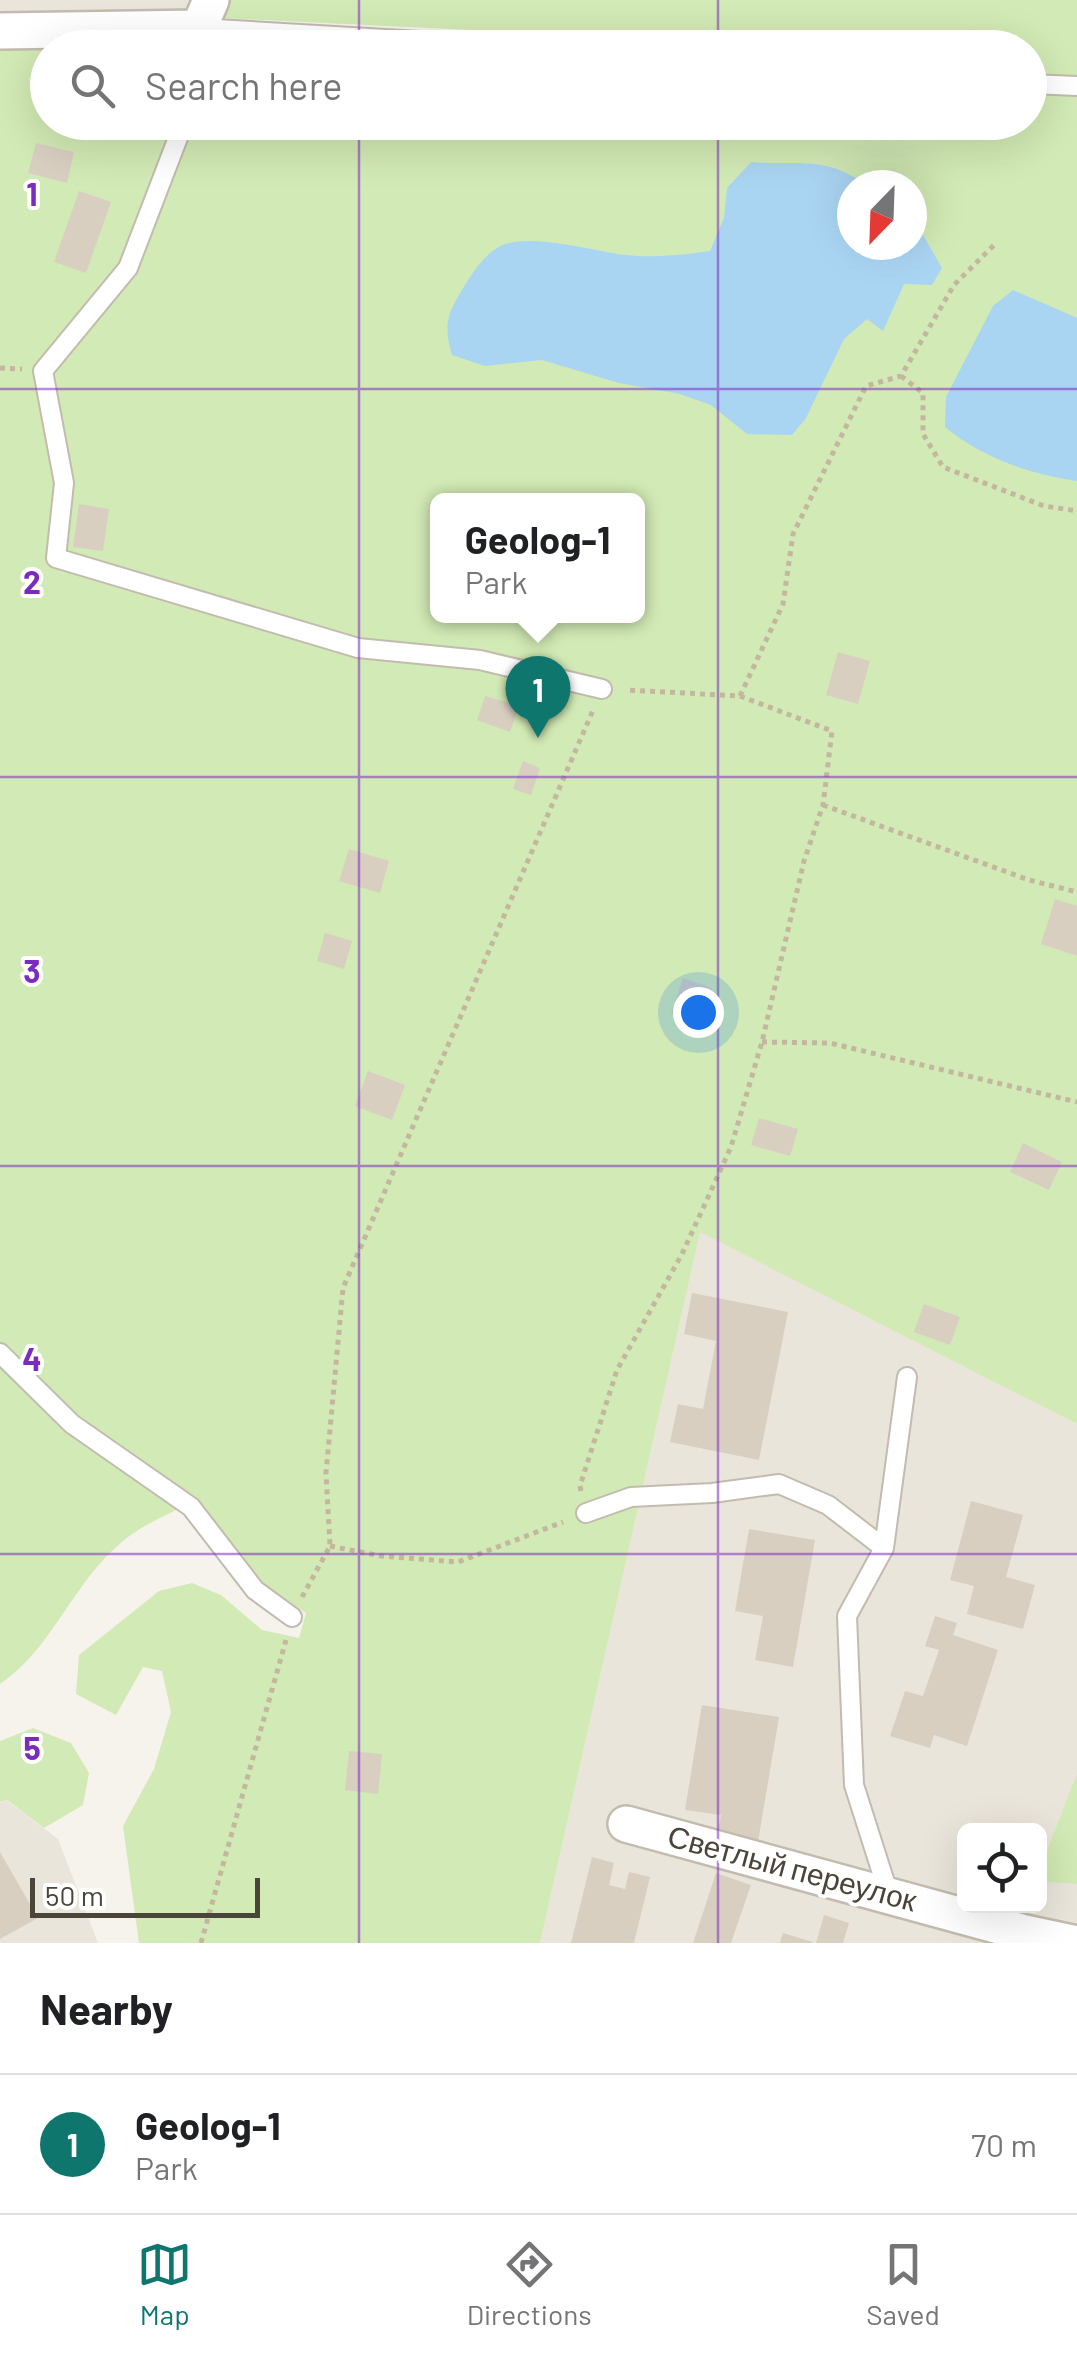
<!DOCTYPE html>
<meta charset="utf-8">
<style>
body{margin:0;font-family:Barlow,sans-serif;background:#f2f2f2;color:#202124}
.controls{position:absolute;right:30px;bottom:30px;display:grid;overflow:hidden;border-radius:15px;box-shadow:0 10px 40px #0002}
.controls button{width:90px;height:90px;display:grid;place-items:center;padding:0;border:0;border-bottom:2px solid #e0e0e0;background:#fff;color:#202124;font:50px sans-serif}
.compass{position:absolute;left:837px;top:170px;width:90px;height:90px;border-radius:50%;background:#fff;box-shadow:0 10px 40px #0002;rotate:203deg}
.scale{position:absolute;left:30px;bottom:25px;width:230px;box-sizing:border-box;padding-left:10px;border:5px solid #4b4439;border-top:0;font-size:28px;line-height:35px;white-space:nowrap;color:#4b4439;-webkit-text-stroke:8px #fff;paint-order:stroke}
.you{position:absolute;left:698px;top:1012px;width:35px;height:35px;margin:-25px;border:8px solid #fff;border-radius:50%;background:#1a73e8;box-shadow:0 0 0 15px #1a73e833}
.badge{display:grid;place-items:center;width:65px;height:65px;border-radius:50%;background:#0f766e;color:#fff;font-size:32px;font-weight:700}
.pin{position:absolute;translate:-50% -82px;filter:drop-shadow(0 2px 5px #0008)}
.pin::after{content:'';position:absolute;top:52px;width:35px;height:30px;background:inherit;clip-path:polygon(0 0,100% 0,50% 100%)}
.popup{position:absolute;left:430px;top:493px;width:215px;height:130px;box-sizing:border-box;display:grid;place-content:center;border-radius:15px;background:#fff;filter:drop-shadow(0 2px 8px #0005);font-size:32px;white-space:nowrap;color:#757577}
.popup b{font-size:38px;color:#202124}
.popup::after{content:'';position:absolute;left:50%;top:100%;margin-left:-20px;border:20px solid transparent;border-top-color:#fff}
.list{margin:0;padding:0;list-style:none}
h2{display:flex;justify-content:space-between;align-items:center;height:130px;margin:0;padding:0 40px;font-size:42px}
h2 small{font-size:32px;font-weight:400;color:#757577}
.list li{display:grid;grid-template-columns:65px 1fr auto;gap:30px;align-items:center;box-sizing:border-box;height:140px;padding:0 40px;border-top:2px solid #e0e0e0}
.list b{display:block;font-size:38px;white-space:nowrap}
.list p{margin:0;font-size:32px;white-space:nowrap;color:#757577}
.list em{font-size:32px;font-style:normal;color:#757577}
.icon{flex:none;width:55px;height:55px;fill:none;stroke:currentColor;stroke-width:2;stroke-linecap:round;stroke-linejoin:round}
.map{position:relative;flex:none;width:1077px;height:1943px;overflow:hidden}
.search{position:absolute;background:#fff;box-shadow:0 10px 40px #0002;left:30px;right:30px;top:30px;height:110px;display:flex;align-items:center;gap:25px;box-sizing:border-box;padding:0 35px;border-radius:55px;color:#757577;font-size:38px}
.sheet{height:270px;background:#fff}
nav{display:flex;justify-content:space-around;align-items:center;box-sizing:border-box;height:140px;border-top:2px solid #e0e0e0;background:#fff;font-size:28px;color:#757577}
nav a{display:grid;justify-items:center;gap:5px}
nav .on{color:#0f766e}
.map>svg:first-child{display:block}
.residential{fill:#eae5da}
.green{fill:#d2eab5;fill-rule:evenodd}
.water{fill:#a9d4f2}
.building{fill:#d8cfc1}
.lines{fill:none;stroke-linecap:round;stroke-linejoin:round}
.lane-casing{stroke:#c2bbae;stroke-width:22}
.street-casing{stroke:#c2bbae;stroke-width:40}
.path{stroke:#c4b79f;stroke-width:5;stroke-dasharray:5 5;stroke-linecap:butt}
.lane{stroke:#fff;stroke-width:18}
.street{stroke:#fff;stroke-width:35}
.grid{fill:none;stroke:#7b2cbf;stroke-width:2.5;stroke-opacity:0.55}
.labels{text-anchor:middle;stroke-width:8;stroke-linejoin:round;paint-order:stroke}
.street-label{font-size:30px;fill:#4b4439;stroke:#fff}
.grid-label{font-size:32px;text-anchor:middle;font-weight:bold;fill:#7b2cbf;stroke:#fff;stroke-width:8;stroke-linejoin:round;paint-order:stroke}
</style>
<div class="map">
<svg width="1077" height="1943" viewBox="0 0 1077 1943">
<rect width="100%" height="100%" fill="#f6f3ec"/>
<path class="residential" d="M0,0H201L192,18L0,22Z
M700,1231L1077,1424V1773L1040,1868V1830H964V1906H1040V1882L1077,1884V1943H540Z
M6,1800L58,1839L98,1943H0V1803Z"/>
<path class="green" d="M223,0H1077V77L1030,76V48H640L490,31L221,18Z
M204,36L358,47L48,48V122H1030V92L1077,94V1424L700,1232L540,1943H139L123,1826L154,1769L171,1712L162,1671L143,1667L116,1715L76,1694L79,1655L159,1591L192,1583L221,1595L262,1630L299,1638L306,1613L260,1581L197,1499C173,1513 142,1524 122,1542C72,1583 54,1647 0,1684V39ZM852,185H912V245H852ZM438,500H638V616H438Z
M33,1728L71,1743L89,1773L83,1805L44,1828L7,1800L0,1802V1741Z
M1077,1773V1884L1040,1882V1868Z"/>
<path class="water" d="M751,162C796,166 827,155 865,185H852V245H912V219L924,221L923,235L942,268L932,285L904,284L883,331L867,319L844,339L806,418L792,435L747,434L711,405L680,394L619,383L542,360L485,366L452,355C444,326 446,316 462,290C471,275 485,252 503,245C532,233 594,251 625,255C655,258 681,255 710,251L724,218L727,188Z
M1013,290L1077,318V481C1031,475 981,457 945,427L946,397L993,306Z"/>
<path class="building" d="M36,143L74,152L67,183L28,173Z
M79,191L111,202L86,273L54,262Z
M79,504L109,509L103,551L73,547Z
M838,652L870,661L858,704L826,695Z
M485,696L519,706L510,732L477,720Z
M523,761L540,768L531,795L513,789Z
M349,849L389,861L380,893L339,881Z
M1055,899L1077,906V956L1041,944Z
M325,933L352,941L344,969L317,961Z
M683,978L712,988L700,1024L671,1014Z
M368,1071L405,1085L392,1120L355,1106Z
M759,1118L798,1129L790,1156L751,1145Z
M1023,1143L1062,1162L1049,1190L1010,1172Z
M692,1293L788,1312L759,1460L670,1442L678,1404L703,1409L716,1341L684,1334Z
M924,1304L960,1317L950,1345L914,1332Z
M971,1501L1023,1515L1006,1577L1035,1585L1023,1629L967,1614L974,1586L950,1580Z
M749,1529L815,1540L793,1667L755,1660L763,1616L735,1611Z
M935,1616L957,1623L953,1635L998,1650L967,1746L934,1735L930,1748L890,1736L905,1691L923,1696L939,1650L925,1646Z
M702,1705L779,1717L757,1848L716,1842L721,1815L685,1810Z
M349,1751L382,1754L378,1794L345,1790Z
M0,1852L38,1918L0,1939Z
M592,1857L614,1863L609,1885L625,1889L629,1872L650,1877L634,1943H571Z
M716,1873L751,1885L731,1943H693Z
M824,1915L849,1923L843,1943H816Z
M783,1933L813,1942V1943H780Z"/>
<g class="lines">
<defs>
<path id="lane" d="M197,48L199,28L539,48
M1030,84L1077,86
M184,122L128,268L43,371L64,483L56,558L358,648L480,660L602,689
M0,1353L72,1424L191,1507L255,1590L292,1617
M586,1513L631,1497L712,1493L779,1484L828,1505L884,1548L847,1616L854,1785L889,1895
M884,1548L907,1377"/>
<path id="street" d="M0,31L199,28L211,0
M626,1824L1021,1932L1073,1943"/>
</defs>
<use href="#lane" class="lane-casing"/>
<use href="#street" class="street-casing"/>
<path class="path" d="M0,368L22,369
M901,376L923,393V434L943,467L1044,506L1077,511
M740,696L783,604L793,534L866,386L901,376L954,285L995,244
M823,805L1029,880L1077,892
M762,1042L830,1043L1077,1102
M581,1491L580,1486L617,1370L682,1254L731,1147L762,1042L804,861L823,805L832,731L740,696L627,690
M330,1546L381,1556L458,1562L563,1522
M302,1597L330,1546L326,1473L343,1288L594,708
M201,1943L286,1640"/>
<use href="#lane" class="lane"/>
<use href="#street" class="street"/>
</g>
<path class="grid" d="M359,0V48M718,0V48M359,122V1943M718,122V1943M0,389H1077M0,777H1077M0,1166H1077M0,1554H1077"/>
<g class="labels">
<g class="street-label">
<text transform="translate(792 1869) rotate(15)" y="10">Светлый переулок</text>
</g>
</g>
<g class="grid-label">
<text x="32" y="206">1</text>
<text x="32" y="594">2</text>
<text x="32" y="983">3</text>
<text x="32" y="1371">4</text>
<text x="32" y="1760">5</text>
</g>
</svg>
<div class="controls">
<button><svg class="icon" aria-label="locate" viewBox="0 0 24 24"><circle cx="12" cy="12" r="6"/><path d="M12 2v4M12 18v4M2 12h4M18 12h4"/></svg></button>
</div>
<svg class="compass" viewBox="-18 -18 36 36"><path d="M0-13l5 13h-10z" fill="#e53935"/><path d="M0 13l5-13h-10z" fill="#757577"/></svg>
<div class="scale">50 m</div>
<div class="you"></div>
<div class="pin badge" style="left:538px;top:738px">1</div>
<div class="popup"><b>Geolog-1</b>Park</div>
<div class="search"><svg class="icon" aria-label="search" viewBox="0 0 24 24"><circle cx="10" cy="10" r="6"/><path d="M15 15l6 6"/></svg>Search here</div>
</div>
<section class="sheet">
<h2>Nearby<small></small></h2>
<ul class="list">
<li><span class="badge">1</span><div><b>Geolog-1</b><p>Park</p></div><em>70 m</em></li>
</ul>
</section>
<nav>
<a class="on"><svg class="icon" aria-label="map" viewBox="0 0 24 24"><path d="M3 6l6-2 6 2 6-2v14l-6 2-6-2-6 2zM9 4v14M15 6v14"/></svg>Map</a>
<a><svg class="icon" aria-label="directions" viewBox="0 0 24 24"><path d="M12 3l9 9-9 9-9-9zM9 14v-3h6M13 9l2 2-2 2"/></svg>Directions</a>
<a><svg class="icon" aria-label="saved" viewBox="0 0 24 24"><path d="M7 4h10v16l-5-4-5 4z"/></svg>Saved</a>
</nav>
